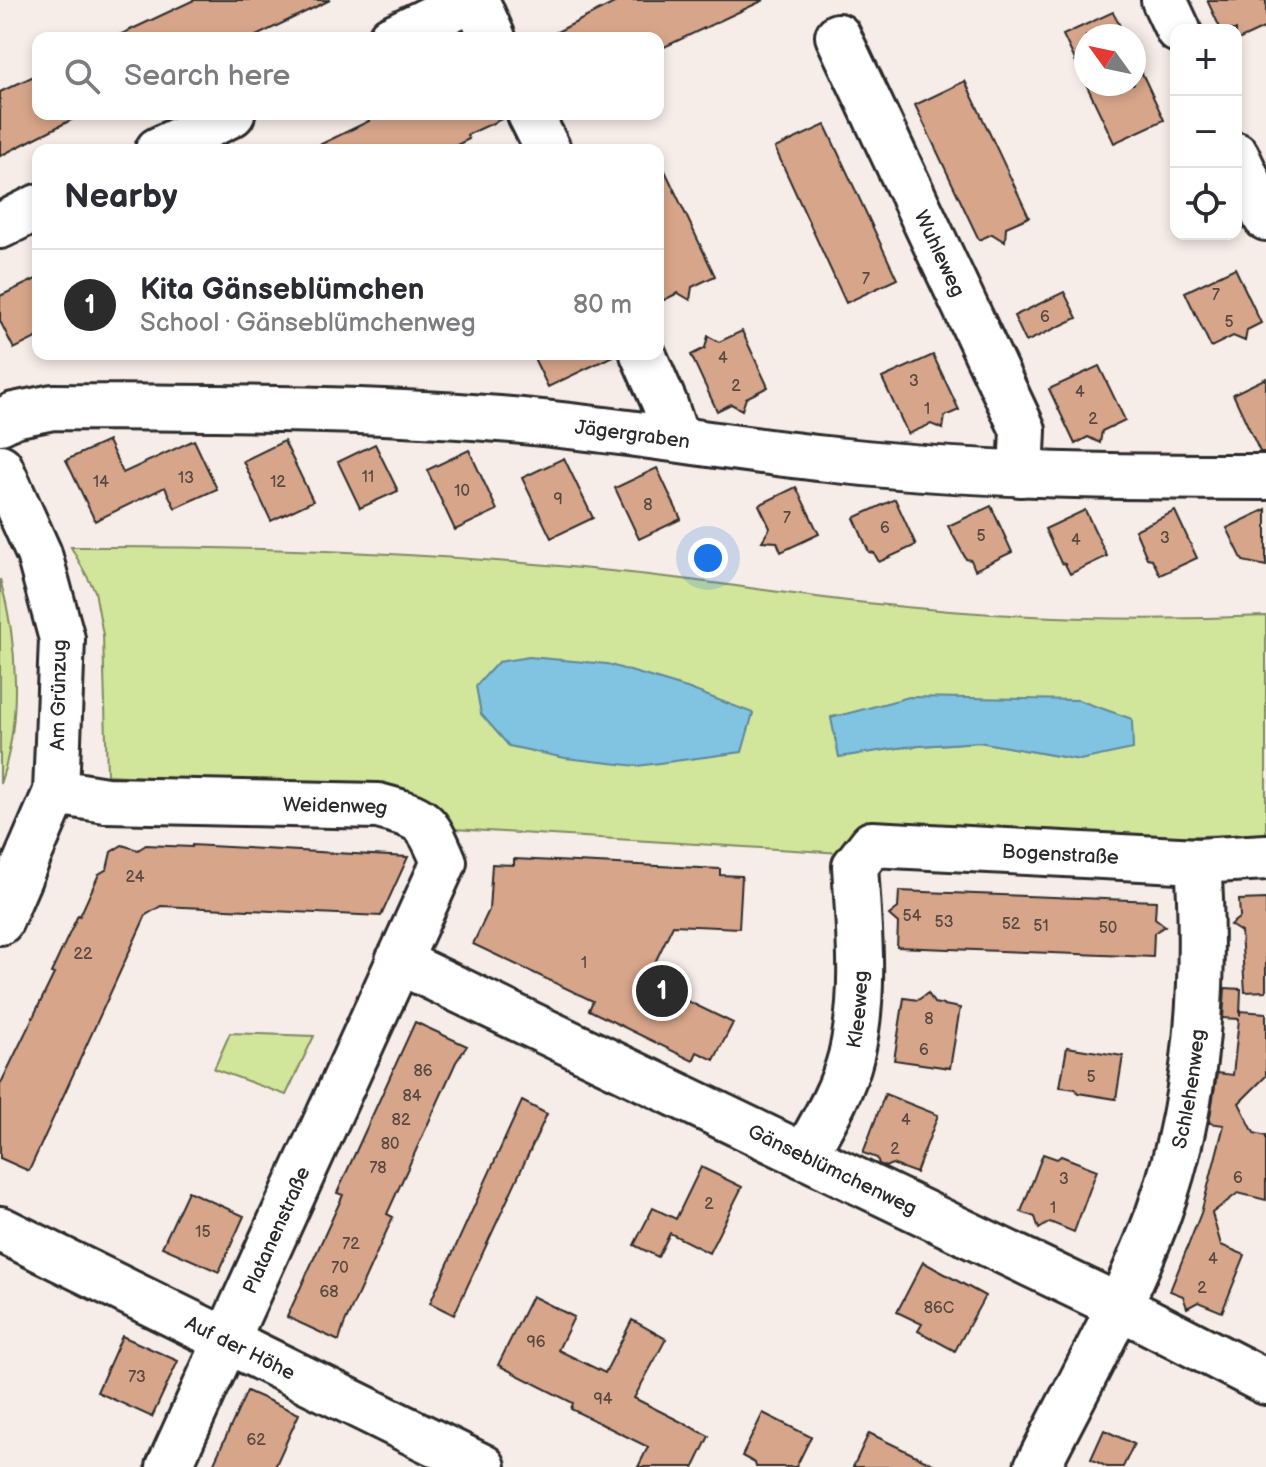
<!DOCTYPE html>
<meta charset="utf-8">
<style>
body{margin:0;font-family:"Balsamiq Sans",sans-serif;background:#f2f2f3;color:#2b2b33}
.controls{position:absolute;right:24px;top:24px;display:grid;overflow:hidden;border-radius:16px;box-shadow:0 4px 12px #0003}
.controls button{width:72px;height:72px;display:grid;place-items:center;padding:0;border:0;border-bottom:2px solid #e1e1e2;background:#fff;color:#2b2b33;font:40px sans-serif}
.compass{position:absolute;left:1074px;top:24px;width:72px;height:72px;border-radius:50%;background:#fff;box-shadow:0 4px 12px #0003;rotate:303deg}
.you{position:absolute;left:708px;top:558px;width:28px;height:28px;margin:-20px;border:6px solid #fff;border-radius:50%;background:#1a73e8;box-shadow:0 0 0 12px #1a73e833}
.badge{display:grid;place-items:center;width:52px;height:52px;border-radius:50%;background:#2b2b2b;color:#fff;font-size:26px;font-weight:700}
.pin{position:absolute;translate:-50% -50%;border:4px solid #fff;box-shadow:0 2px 8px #0006}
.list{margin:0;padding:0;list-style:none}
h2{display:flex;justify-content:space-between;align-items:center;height:104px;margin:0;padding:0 32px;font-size:34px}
h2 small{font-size:26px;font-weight:400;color:#7c7c81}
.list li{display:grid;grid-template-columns:52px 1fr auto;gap:24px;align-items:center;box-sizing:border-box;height:112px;padding:0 32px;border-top:2px solid #e1e1e2}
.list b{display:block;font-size:30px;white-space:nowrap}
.list p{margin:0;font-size:26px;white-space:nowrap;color:#7c7c81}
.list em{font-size:26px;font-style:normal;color:#7c7c81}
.icon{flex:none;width:44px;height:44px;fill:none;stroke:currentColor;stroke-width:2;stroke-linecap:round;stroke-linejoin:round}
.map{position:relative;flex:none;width:1266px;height:1467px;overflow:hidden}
.search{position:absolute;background:#fff;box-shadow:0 4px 12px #0003;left:32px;top:32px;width:632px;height:88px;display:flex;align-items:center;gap:20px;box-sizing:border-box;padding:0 28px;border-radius:16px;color:#7c7c81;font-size:30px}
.panel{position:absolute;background:#fff;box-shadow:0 4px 12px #0003;left:32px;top:144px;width:632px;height:216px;border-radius:16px}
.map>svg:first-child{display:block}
.green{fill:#d1e69a;stroke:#7e8862;stroke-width:2;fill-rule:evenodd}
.water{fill:#80c4e1;stroke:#5e8798;stroke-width:2}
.building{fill:#d7a58a;stroke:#2b2b2b;stroke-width:2}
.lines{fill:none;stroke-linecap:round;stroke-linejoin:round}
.minor-casing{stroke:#2b2b2b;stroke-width:50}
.minor{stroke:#fff;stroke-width:44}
.labels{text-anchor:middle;stroke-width:6;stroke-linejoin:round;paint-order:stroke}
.number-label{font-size:16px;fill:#564a43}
.street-label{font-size:20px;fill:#2b2b2b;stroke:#fff}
</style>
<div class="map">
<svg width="1266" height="1467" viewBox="0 0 1266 1467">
<rect width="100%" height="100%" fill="#f7ede8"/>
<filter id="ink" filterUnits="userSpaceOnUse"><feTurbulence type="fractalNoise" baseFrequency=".0125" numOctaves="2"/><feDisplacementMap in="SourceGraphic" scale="16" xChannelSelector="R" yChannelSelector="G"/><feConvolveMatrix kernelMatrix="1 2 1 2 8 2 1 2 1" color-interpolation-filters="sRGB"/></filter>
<g filter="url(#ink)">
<path class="green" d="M71,547C256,546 438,553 621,572C703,580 785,594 867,603C999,618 1134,622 1266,616V834L1167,837L1027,834L842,853L454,829C439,805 420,792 392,788L107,775L103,635L95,591ZM861,711L1080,760L980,742L905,747L839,756L831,717Z
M0,579C18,641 22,722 0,784Z
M230,1033L314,1036L286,1095L214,1069Z"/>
<path class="water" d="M529,657L607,664L687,688L753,713L742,752L637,766L565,758L509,746L481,714L476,686L498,662Z
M909,697L1078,700L1132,719L1133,749L1080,760L979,742L905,747L839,757L831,718Z"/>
<path class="building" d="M194,0H330L252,38H113Z
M620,0H764L658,50V38H545Z
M1207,0H1266V27L1236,41V30H1221Z
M1113,12L1125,36H1086V83L1063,35Z
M1134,56L1164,120L1114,143L1086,84H1134Z
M38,74V114H83L0,156V92Z
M965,81L1029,217L1006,227L1005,242L992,234L979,240L915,105Z
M366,114H505L506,117L467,135L469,139L447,150H309L369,121Z
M825,125L897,279L846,303L775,148Z
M658,156L715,276L692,287L690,300L678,293L658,303Z
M1235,268L1261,323L1247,330L1245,341L1233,336L1211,347L1185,292Z
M38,278V337L14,349L0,321V296Z
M1064,292L1077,318L1026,342L1014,316Z
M742,331L768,387L746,398L742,410L731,404L717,411L691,355L705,348L708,336L719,342Z
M532,354H617L548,387Z
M933,355L959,410L945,416L943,429L931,424L908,434L882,378Z
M1099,366L1125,420L1102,431L1100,443L1088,437L1075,444L1049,389Z
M1266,378V452H1260L1233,394Z
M194,440L217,489L175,508L165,487L95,521L66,460L108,441L123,473Z
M284,441L313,501L271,521L243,461Z
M375,444L398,491L360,508L338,462Z
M469,450L497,510L455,530L427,470Z
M564,458L593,518L551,538L522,478Z
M657,468L681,519L639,539L615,488Z
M796,487L819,534L781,552L777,542L762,541L770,528L759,505Z
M895,499L916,545L879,562L874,553L869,552L854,518Z
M991,506L1012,552L975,570L971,560L966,559L948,526Z
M1266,509V566L1243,561L1227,528Z
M1085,510L1107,556L1070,574L1065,564L1061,563L1045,529Z
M1175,511L1197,558L1160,575L1152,559L1147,558L1135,530Z
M122,845L138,850L146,845L192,847V845L408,857L381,916L161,906L146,915L29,1171L0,1158V1085L54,974L51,973L78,915L80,916L99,874L107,869L111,852Z
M514,859L720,869V875L742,876L739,928L673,925L646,981L733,1023L714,1060L697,1052L693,1061L589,1010L593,1001L473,944L489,910L492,864L514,865Z
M899,891L1156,901L1155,918L1165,926L1154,933L1153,957L897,947L898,923L889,915L898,908Z
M1266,899V991L1245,992L1241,932L1230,925L1240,917L1239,900Z
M1225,988L1241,989L1240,1016V1011L1266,1013V1076L1239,1103L1254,1133L1266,1136V1200L1238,1193L1212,1213L1221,1245L1245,1255L1222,1312L1198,1302L1187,1308L1183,1296L1170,1291L1201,1213L1224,1125L1209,1123L1217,1073L1233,1075L1239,1019L1223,1018Z
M928,993L934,1003L960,1008L950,1068L894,1060L904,998L918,1000Z
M415,1022L467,1046L456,1062L387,1214L393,1217L344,1325L339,1341L287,1317L343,1195L337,1193Z
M1067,1047L1123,1056L1116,1099L1078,1093L1075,1089L1060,1087Z
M885,1094L938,1115L916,1173L892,1164L885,1167L879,1164L877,1158L863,1153Z
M522,1101L547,1114L454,1315L430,1303Z
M1043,1154L1057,1159L1061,1156L1097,1170L1074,1232L1050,1222L1039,1229L1035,1217L1021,1212Z
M701,1167L742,1187L709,1253L670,1233L658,1257L634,1245L653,1208L676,1219Z
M188,1191L244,1216L219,1272L162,1247Z
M923,1262L985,1296L955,1351L918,1331L922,1324L897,1312Z
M532,1296L574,1317L558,1350L605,1373L632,1320L666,1339L634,1398L709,1436L694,1467H638L648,1447L571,1409L573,1403L498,1365Z
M122,1336L178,1361L152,1417L97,1392Z
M247,1391L299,1414L275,1467H212Z
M763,1413L811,1437L796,1467H756L755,1463L742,1456Z
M1104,1430L1134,1444L1123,1467H1107L1091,1459Z
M869,1433L939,1467H853Z"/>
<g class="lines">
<defs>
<g id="minor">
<path d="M476,0L493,38"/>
<path d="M1164,0L1178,30"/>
<path id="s1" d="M838,36L1023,430L1021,474"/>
<path d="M391,38L470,0"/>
<path d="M530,114L548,150"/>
<path d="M158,150L232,114"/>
<path d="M1236,155L1266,218"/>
<path d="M0,226L38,207"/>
<path d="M643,354L664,402L676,437"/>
<path id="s2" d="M0,422L14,415L53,407C202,408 351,407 499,419C615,428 729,449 845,461C985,476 1125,477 1266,477"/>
<path d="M0,467L39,554L62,639L56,792L0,922"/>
<path id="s3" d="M56,792L106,800L378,806C423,818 426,818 444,862L169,1467"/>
<path id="s4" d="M398,961L1118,1306L1266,1382"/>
<path id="s5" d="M804,1156C822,1124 842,1092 851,1056C866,995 859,929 855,866L872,844L1198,861L1266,857"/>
<path id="s6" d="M0,1229L483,1467"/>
<path id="s7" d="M1037,1467C1079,1384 1126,1302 1158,1215C1199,1101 1206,980 1198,861"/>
</g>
</defs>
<use href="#minor" class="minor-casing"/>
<use href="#minor" class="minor"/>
</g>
</g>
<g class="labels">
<g class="number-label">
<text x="866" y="284">7</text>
<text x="1216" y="300">7</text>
<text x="1045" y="322">6</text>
<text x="1229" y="327">5</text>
<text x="723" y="363">4</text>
<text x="914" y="386">3</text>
<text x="736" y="391">2</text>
<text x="1080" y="397">4</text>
<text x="927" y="414">1</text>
<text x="1093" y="424">2</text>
<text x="368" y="482">11</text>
<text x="186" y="483">13</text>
<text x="101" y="487">14</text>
<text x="278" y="487">12</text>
<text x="462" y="496">10</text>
<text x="558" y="504">9</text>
<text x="648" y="510">8</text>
<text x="787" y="523">7</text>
<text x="885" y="533">6</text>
<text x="981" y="541">5</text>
<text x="1165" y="543">3</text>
<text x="1076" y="545">4</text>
<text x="135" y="882">24</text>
<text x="912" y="921">54</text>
<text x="944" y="927">53</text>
<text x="1011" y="929">52</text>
<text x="1041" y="931">51</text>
<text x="1108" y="933">50</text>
<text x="83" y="959">22</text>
<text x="584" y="968">1</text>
<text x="929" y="1024">8</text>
<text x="924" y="1055">6</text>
<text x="423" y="1076">86</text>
<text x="1091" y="1082">5</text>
<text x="412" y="1101">84</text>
<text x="401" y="1125">82</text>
<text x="906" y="1125">4</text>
<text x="390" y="1149">80</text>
<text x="895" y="1154">2</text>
<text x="378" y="1173">78</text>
<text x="1238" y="1183">6</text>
<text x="1064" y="1184">3</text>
<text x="709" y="1209">2</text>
<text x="1053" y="1213">1</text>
<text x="203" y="1237">15</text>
<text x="351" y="1249">72</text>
<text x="1213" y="1264">4</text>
<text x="340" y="1273">70</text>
<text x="1202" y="1293">2</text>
<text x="329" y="1297">68</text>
<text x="939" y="1313">86C</text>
<text x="536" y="1347">96</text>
<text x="137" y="1382">73</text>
<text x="603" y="1404">94</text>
<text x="256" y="1445">62</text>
</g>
<g class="street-label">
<text dy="7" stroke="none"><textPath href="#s1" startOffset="240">Wuhleweg</textPath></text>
<text dy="7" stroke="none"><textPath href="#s2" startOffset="636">Jägergraben</textPath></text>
<text transform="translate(58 695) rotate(-89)" y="7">Am Grünzug</text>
<text dy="7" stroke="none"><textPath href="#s3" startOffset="280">Weidenweg</textPath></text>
<text dy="7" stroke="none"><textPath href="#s5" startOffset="518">Bogenstraße</textPath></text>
<text dy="7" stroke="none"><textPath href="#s5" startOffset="158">Kleeweg</textPath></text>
<text dy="7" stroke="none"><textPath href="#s7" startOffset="410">Schlehenweg</textPath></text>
<text dy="7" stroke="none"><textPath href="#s4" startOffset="482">Gänseblümchenweg</textPath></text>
<text transform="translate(276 1230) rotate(-66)" y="7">Platanenstraße</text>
<text dy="7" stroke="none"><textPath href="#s6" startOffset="268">Auf der Höhe</textPath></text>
</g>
</g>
</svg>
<div class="controls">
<button>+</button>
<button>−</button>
<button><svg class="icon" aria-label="locate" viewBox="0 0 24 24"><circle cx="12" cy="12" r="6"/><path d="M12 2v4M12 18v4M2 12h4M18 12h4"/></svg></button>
</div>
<svg class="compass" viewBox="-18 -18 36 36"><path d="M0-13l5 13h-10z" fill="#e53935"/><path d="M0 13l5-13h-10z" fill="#7c7c81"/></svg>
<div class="you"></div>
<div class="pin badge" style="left:662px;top:991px">1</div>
<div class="search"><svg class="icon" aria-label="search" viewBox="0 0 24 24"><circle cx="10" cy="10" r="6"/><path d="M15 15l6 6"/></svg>Search here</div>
<section class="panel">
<h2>Nearby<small></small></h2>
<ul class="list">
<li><span class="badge">1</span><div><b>Kita Gänseblümchen</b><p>School · Gänseblümchenweg</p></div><em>80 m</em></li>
</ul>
</section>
</div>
